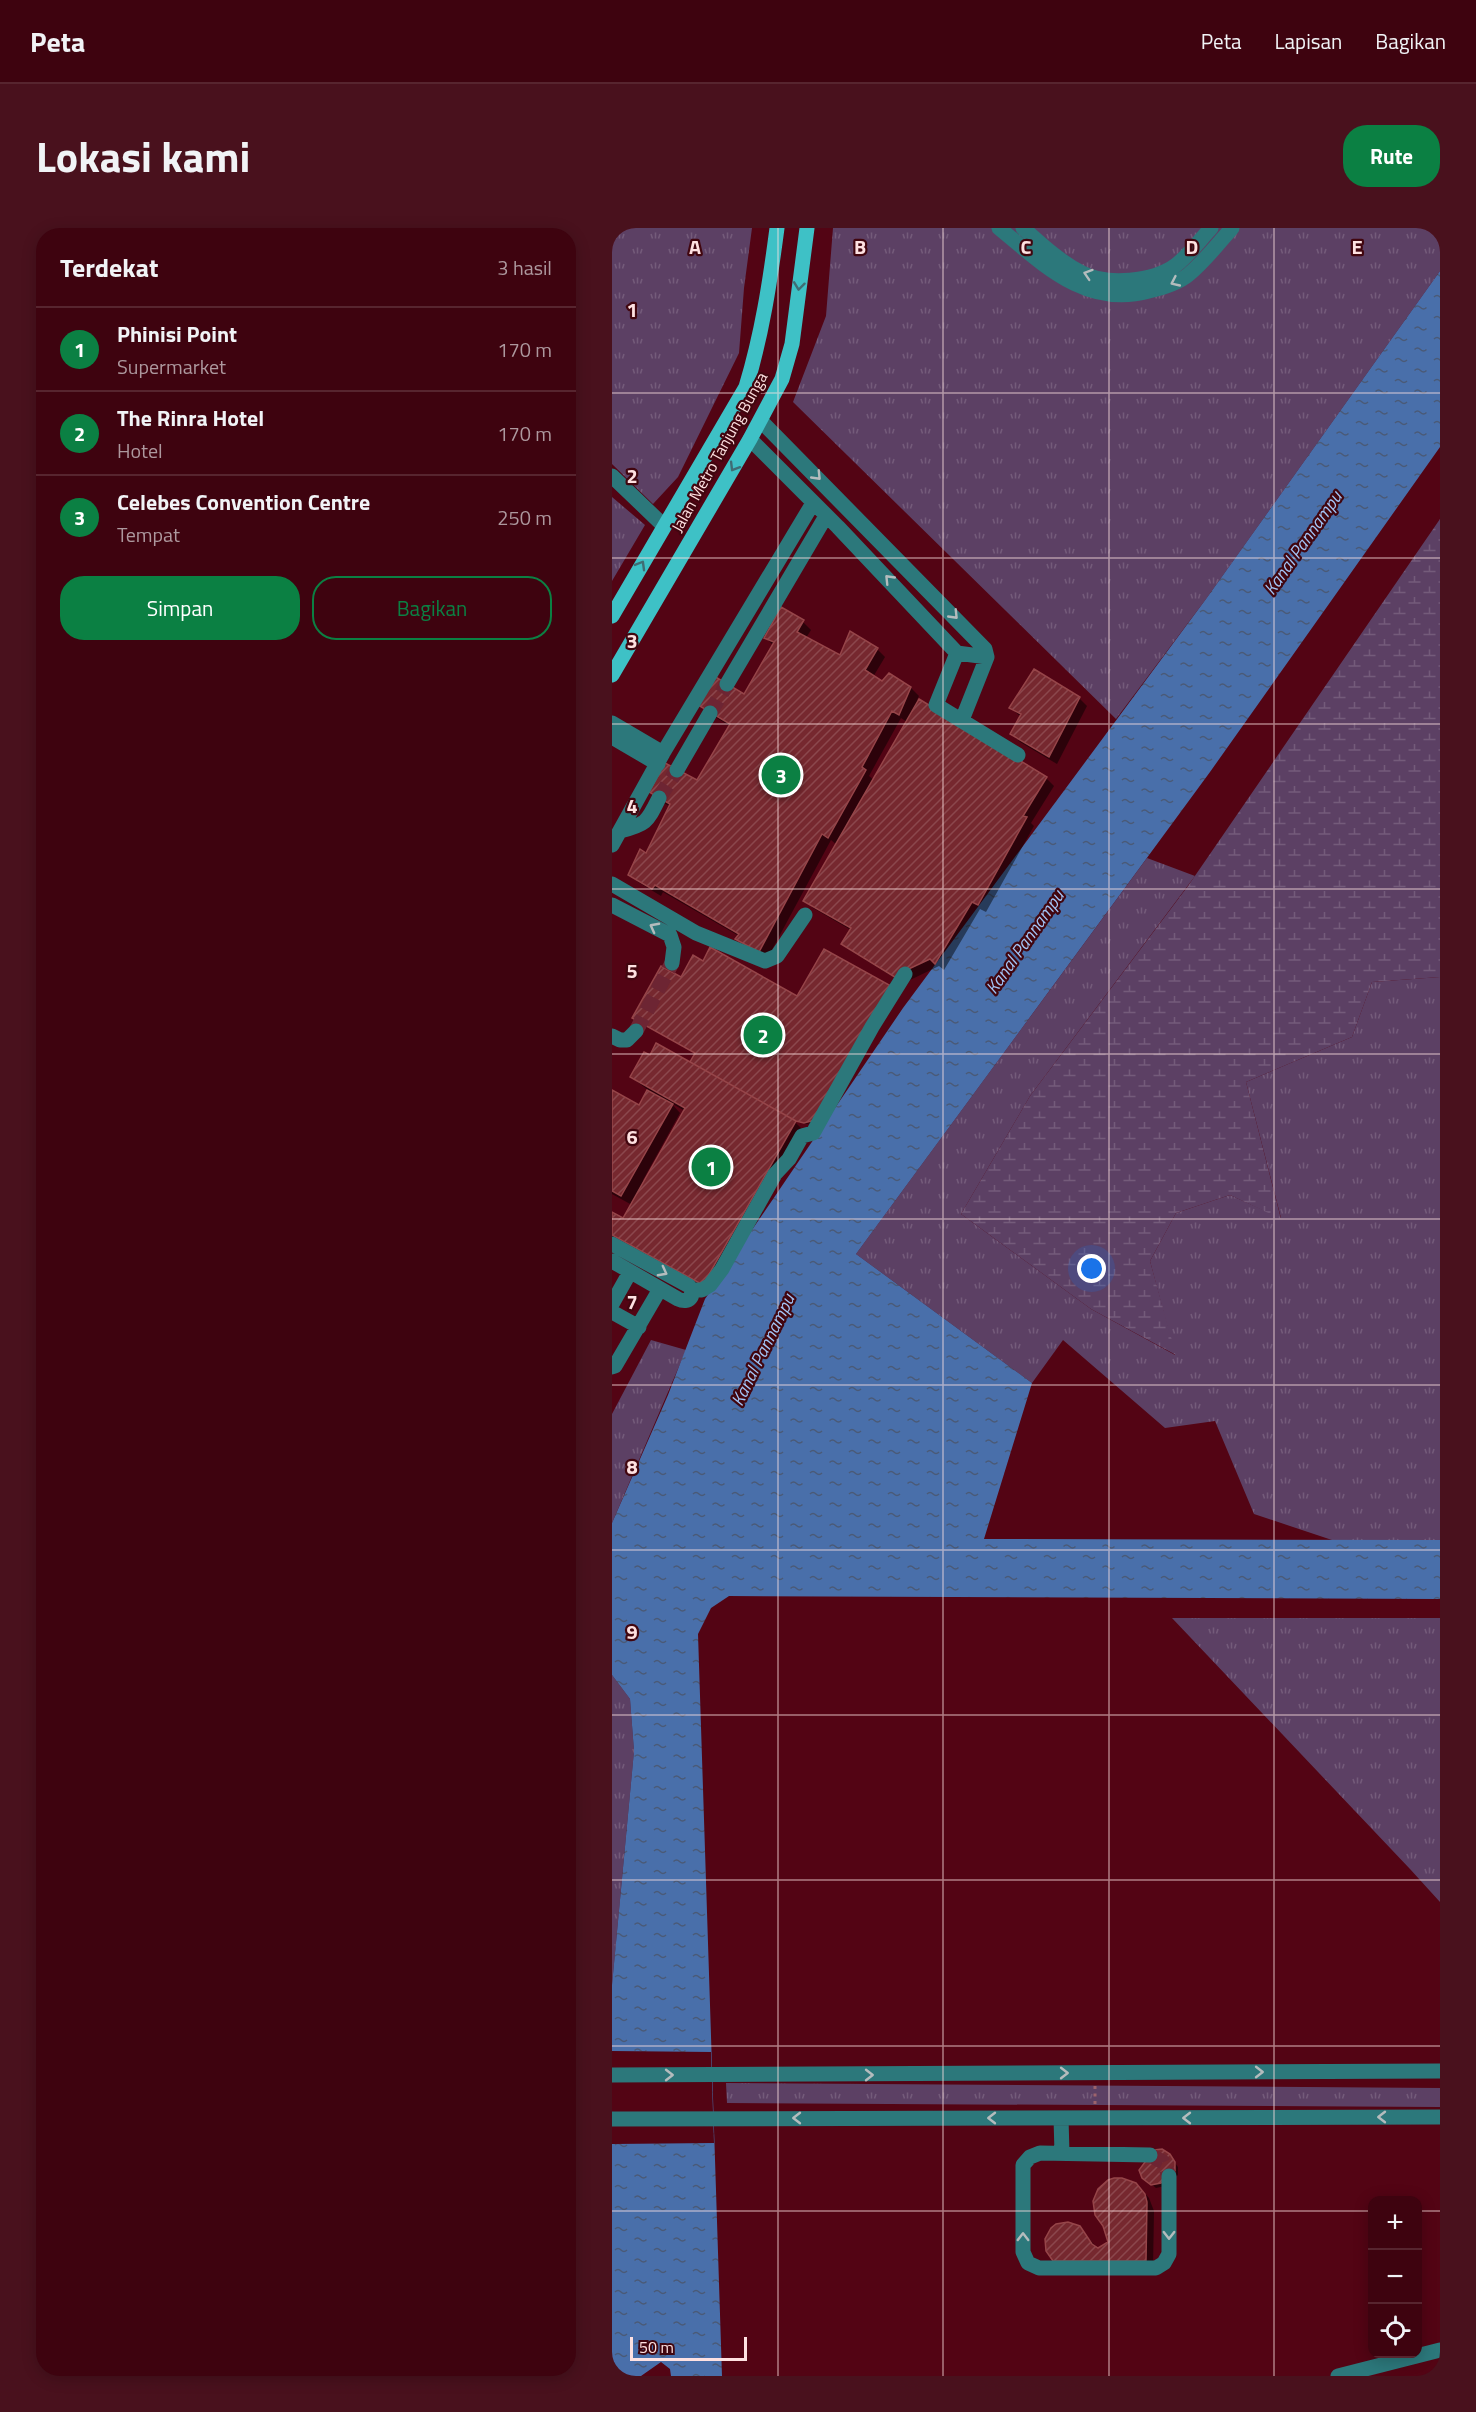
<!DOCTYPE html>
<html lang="id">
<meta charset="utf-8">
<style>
body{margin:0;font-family:"Titillium Web",sans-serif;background:#49111d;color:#f1f3f6}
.controls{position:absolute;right:18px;bottom:18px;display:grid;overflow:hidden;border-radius:12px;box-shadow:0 3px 15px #0003}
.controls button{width:54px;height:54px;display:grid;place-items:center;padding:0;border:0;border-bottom:2px solid #57252f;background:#3e030f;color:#f1f3f6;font:30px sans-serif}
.scale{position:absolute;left:18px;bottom:15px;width:117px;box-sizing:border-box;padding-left:6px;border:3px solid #fee1e1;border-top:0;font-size:16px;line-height:21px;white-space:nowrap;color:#fee1e1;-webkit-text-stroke:4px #41060f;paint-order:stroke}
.you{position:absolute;left:480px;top:1041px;width:21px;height:21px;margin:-15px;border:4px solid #fff;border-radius:50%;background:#1a73e8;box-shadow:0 0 0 9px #1a73e833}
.badge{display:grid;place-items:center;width:39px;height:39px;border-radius:50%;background:#0b8043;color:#fff;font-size:20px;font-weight:700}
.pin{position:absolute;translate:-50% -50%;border:3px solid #fff;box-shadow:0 2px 6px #0006}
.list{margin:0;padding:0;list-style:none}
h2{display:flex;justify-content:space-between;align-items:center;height:78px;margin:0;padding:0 24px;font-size:26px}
h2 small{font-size:20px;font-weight:400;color:#ad989e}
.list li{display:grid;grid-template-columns:39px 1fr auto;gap:18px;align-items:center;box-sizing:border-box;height:84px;padding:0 24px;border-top:2px solid #57252f}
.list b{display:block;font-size:22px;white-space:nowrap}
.list p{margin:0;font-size:20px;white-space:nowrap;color:#ad989e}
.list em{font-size:20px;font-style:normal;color:#ad989e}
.actions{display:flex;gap:12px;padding:18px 24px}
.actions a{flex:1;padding:14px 0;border:2px solid #0b8043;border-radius:24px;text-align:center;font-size:21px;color:#0b8043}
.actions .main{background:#0b8043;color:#fff}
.icon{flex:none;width:33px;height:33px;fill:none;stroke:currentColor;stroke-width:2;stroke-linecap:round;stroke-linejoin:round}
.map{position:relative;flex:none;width:828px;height:2148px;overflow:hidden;border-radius:24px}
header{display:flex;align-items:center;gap:36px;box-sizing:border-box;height:84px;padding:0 30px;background:#3e030f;border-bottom:2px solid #57252f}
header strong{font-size:28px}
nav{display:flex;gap:33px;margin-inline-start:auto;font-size:21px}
.intro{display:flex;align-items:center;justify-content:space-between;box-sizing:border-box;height:144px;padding:0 36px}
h1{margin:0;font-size:42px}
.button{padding:15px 27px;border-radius:24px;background:#0b8043;color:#fff;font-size:21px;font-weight:700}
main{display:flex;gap:36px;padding:0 36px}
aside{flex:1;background:#3e030f;border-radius:24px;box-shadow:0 3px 15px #0003}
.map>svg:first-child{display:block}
.grass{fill:url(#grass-tufts)}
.wetland{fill:url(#wetland-marsh)}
.water{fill:url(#water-ripples)}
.pier{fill:#530414}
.shadow{fill:#0007;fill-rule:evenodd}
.building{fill:url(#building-hatch);stroke:#964549;stroke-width:1.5}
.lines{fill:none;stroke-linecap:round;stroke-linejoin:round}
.minor-tunnel{stroke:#6d2533;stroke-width:15;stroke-dasharray:15 8;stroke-linecap:butt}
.path{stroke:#9d636c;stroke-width:3;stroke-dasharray:3 4.5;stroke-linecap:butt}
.minor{stroke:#2c787b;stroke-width:15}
.major{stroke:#3ec1c6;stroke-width:15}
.oneway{stroke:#b4bcbd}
.oneway2{stroke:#3f6d74}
.grid{fill:none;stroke:#fee1e1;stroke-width:1.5;stroke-opacity:0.55}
.labels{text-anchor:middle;stroke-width:4.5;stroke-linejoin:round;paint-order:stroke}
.street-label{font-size:16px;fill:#fee1e1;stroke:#41060f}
.water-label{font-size:18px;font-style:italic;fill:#a3c5f7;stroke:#41060f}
.grid-label{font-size:20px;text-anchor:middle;font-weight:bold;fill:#fee1e1;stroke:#41060f;stroke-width:4.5;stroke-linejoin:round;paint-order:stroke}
</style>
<header>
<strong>Peta</strong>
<nav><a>Peta</a><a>Lapisan</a><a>Bagikan</a></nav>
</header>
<div class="intro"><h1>Lokasi kami</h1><a class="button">Rute</a></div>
<main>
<aside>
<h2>Terdekat<small>3 hasil</small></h2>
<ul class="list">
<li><span class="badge">1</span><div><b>Phinisi Point</b><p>Supermarket</p></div><em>170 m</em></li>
<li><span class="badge">2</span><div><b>The Rinra Hotel</b><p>Hotel</p></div><em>170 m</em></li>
<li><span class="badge">3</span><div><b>Celebes Convention Centre</b><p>Tempat</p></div><em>250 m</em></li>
</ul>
<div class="actions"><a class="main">Simpan</a><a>Bagikan</a></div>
</aside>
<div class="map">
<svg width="828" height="2148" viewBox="0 0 828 2148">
<defs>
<pattern id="grass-tufts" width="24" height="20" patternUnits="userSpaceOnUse" patternTransform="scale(1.5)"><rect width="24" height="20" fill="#5c4064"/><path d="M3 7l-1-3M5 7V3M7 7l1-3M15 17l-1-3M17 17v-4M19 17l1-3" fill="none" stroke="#745b7a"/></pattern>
<pattern id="wetland-marsh" width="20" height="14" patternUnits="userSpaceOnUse" patternTransform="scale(1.5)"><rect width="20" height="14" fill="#5c4064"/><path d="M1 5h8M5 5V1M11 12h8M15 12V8" fill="none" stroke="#745b7a"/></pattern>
<pattern id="water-ripples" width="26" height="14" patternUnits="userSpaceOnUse" patternTransform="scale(1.5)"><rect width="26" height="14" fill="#496faa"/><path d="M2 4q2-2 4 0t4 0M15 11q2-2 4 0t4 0" fill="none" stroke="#4a5a77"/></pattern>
<pattern id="building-hatch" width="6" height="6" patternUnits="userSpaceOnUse" patternTransform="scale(1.5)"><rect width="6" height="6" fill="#76282f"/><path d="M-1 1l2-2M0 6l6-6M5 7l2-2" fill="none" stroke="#8b474d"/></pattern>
</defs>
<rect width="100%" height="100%" fill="#530414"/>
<path class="grass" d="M0,0H140L132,60L127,125L66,249L41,276L0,236Z
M221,0H828V43L594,371L504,491L181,174L214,88Z
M0,269L33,297L0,353Z
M535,630L583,648L418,868L349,986L479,1081L563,1127L538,1033L564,985L618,967L669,990L634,854L740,809L760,754L828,749V1312L723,1313L642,1286L603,1193L553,1200L451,1112L420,1155L244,1026Z
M39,1112L74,1122L0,1295V1186Z
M560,1390H828V1674L798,1641Z
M0,1447L18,1471L22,1523L0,1757Z
M114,1855L828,1860V1879L115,1875Z"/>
<path class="wetland" d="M828,291V749L760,754L740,809L634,854L669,991L618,967L564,985L538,1033L564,1127L479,1081L349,986L418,868L576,658Z"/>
<path class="water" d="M828,43V219L598,544L244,1026L420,1155L372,1311L828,1312V1371L117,1368L99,1380L86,1406L110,2148H0V1757L22,1523L18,1471L0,1447V1295L56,1167L93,1071L291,780L594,371Z"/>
<path class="pier" d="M0,1823L99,1824L102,1915L0,1916Z
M49,2134L58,2141L59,2148H29Z"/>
<path class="shadow" d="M191,394L199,402L194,410L228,429L265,421L273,429L261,449L271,455L277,447L299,460L307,468L305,472L434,550L442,558L419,595L422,598L374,684L368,681L332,742L327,738L296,753L294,757L239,723L231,715L239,702L201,680L193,672L225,617L219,612L155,731L133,718L125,710L127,708L51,664L49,668L26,654L18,646L34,627L59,579L46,572L38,564L85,554L118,498L96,485L88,477L133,468L162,418L153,409ZM289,490L295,494L262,552L257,548Z
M467,470L475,478L445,536L408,514L400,506L409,489L399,480Z
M38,829L78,836L205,893L195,896L182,893L191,902L99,1064L0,1009V986L11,992L20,977L0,966V864L27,879L36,862L19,849ZM59,875L73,883L33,954L31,952L68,885Z
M557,1927L566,1939V1947L553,1958L544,1960L531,1949Z
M529,1961L537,1970L542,1983L541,2040L451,2041L467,1999L486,2021L498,2014Z"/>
<path class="building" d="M169,379L192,392L185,404L228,427L238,403L266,420L253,442L270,453L277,445L299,459L287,487L280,483L250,539L254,542L216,610L210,606L147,724L123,711L127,706L43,657L40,661L16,647L28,621L34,625L58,576L37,564L53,535L85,552L118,496L86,477L102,448L132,466L162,414L152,410Z
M422,441L468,469L437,529L398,506L409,486L397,480Z
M307,471L435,549L411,588L415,589L366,677L360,674L323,736L318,731L288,745L286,751L229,716L239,700L191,673Z
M98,719L185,768L212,721L279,758L203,892L192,895L184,893L78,834L83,825L20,790L49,738L69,749L81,727L91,733Z
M44,815L184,893L91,1057L0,1007V984L11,990L73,880L18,849L32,824L38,827Z
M0,862L27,877L35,862L61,876L9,968L0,963Z
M550,1921L558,1926L563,1934V1943L549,1955L539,1957L530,1950L527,1942L542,1922Z
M502,1950H510L524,1955L533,1966L535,1974L534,2033H441L434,2023L433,2011L439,2000L444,1996L456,1994L468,1998L480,2016L486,2020L496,2014L491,1998L483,1987L481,1973L486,1961L496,1952Z"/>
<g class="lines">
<path class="minor-tunnel" d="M98,485L115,456
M47,570L65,542
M24,803L60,735
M538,1927L551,1934L557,1948"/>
<path class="path" d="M483,1858V1876"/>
<path class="minor" d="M387,0C432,37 474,80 537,63C550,60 565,56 576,47C592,34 606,16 620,0
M411,0C429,16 448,34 470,45C495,58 541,54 564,37C576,28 588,12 599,0
M149,193L373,421L375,429L350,492
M138,211L226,299L345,425L375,429
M0,248L52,298
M345,425L324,477L406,527
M115,456L214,288
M0,495L51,525
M0,509L46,536
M65,542L98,485
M8,603C35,596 35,594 47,570
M0,617L51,525L201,275
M0,656L84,705L153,733L165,728L193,687
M0,677L58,707L62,719L60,735
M0,808L8,812H15L24,803
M0,1016L77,1058C84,1068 77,1076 66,1071L0,1033
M81,1062H90L98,1057L110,1041L163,946L177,931L190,908L201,905L260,799L293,746
M0,1076L18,1044
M0,1084L27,1099
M0,1139L3,1138L48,1061
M0,1847L828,1843
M449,1890L450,1925
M0,1891L828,1889
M538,1927L428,1925L418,1929L411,1937V2024L416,2035L427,2040H544L552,2035L557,2026V1948
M726,2148L828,2122"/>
<path class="major" d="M0,388L134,159C150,106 158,54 165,0
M0,447L138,211L170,151L180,116L195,0"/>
</g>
<defs><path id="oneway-chevron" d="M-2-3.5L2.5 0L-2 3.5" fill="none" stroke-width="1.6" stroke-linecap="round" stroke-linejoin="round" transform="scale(1.5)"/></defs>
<g class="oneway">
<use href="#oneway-chevron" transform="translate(476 46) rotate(-162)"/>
<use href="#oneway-chevron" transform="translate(563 54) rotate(155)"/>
<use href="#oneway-chevron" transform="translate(205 248) rotate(46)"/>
<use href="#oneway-chevron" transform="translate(277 351) rotate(-134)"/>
<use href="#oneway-chevron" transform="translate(342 387) rotate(46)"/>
<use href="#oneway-chevron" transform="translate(42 699) rotate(-152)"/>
<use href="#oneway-chevron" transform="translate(51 1044) rotate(28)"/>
<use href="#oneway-chevron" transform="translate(647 1844)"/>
<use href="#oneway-chevron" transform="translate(452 1845)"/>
<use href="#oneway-chevron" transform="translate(57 1847)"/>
<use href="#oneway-chevron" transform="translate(257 1847)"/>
<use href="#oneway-chevron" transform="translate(770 1889) rotate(180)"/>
<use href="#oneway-chevron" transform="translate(185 1890) rotate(180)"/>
<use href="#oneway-chevron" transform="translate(380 1890) rotate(180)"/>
<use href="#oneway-chevron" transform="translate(575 1890) rotate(180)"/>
<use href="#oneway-chevron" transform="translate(557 2007) rotate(90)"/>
<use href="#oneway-chevron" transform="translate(411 2009) rotate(-90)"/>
</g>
<g class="oneway2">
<use href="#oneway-chevron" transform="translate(187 58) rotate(97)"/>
<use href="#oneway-chevron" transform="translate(122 239) rotate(121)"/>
<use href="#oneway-chevron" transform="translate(29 337) rotate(-60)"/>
</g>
<path class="grid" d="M166,0V2148M331,0V2148M497,0V2148M662,0V2148M0,165H828M0,330H828M0,496H828M0,661H828M0,826H828M0,991H828M0,1157H828M0,1322H828M0,1487H828M0,1652H828M0,1818H828M0,1983H760M806,1983H828"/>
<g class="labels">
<g class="street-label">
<text transform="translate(107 224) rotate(-61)" y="6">Jalan Metro Tanjung Bunga</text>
</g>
<g class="water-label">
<text transform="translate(691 315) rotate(-55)" y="6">Kanal Pannampu</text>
<text transform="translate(413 714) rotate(-55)" y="6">Kanal Pannampu</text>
<text transform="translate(151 1122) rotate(-64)" y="6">Kanal Pannampu</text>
</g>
</g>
<g class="grid-label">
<text x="83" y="26">A</text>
<text x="248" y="26">B</text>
<text x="414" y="26">C</text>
<text x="580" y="26">D</text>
<text x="745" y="26">E</text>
<text x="20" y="89">1</text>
<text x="20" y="255">2</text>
<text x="20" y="420">3</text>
<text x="20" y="585">4</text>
<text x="20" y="750">5</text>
<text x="20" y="916">6</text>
<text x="20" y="1081">7</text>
<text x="20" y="1246">8</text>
<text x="20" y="1411">9</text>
</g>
</svg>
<div class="controls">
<button>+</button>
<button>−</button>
<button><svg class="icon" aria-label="locate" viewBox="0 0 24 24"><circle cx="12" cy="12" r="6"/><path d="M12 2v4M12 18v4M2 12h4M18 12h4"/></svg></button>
</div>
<div class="scale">50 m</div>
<div class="you"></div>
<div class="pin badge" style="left:99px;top:939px">1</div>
<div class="pin badge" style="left:151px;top:807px">2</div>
<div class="pin badge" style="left:169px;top:547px">3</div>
</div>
</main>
